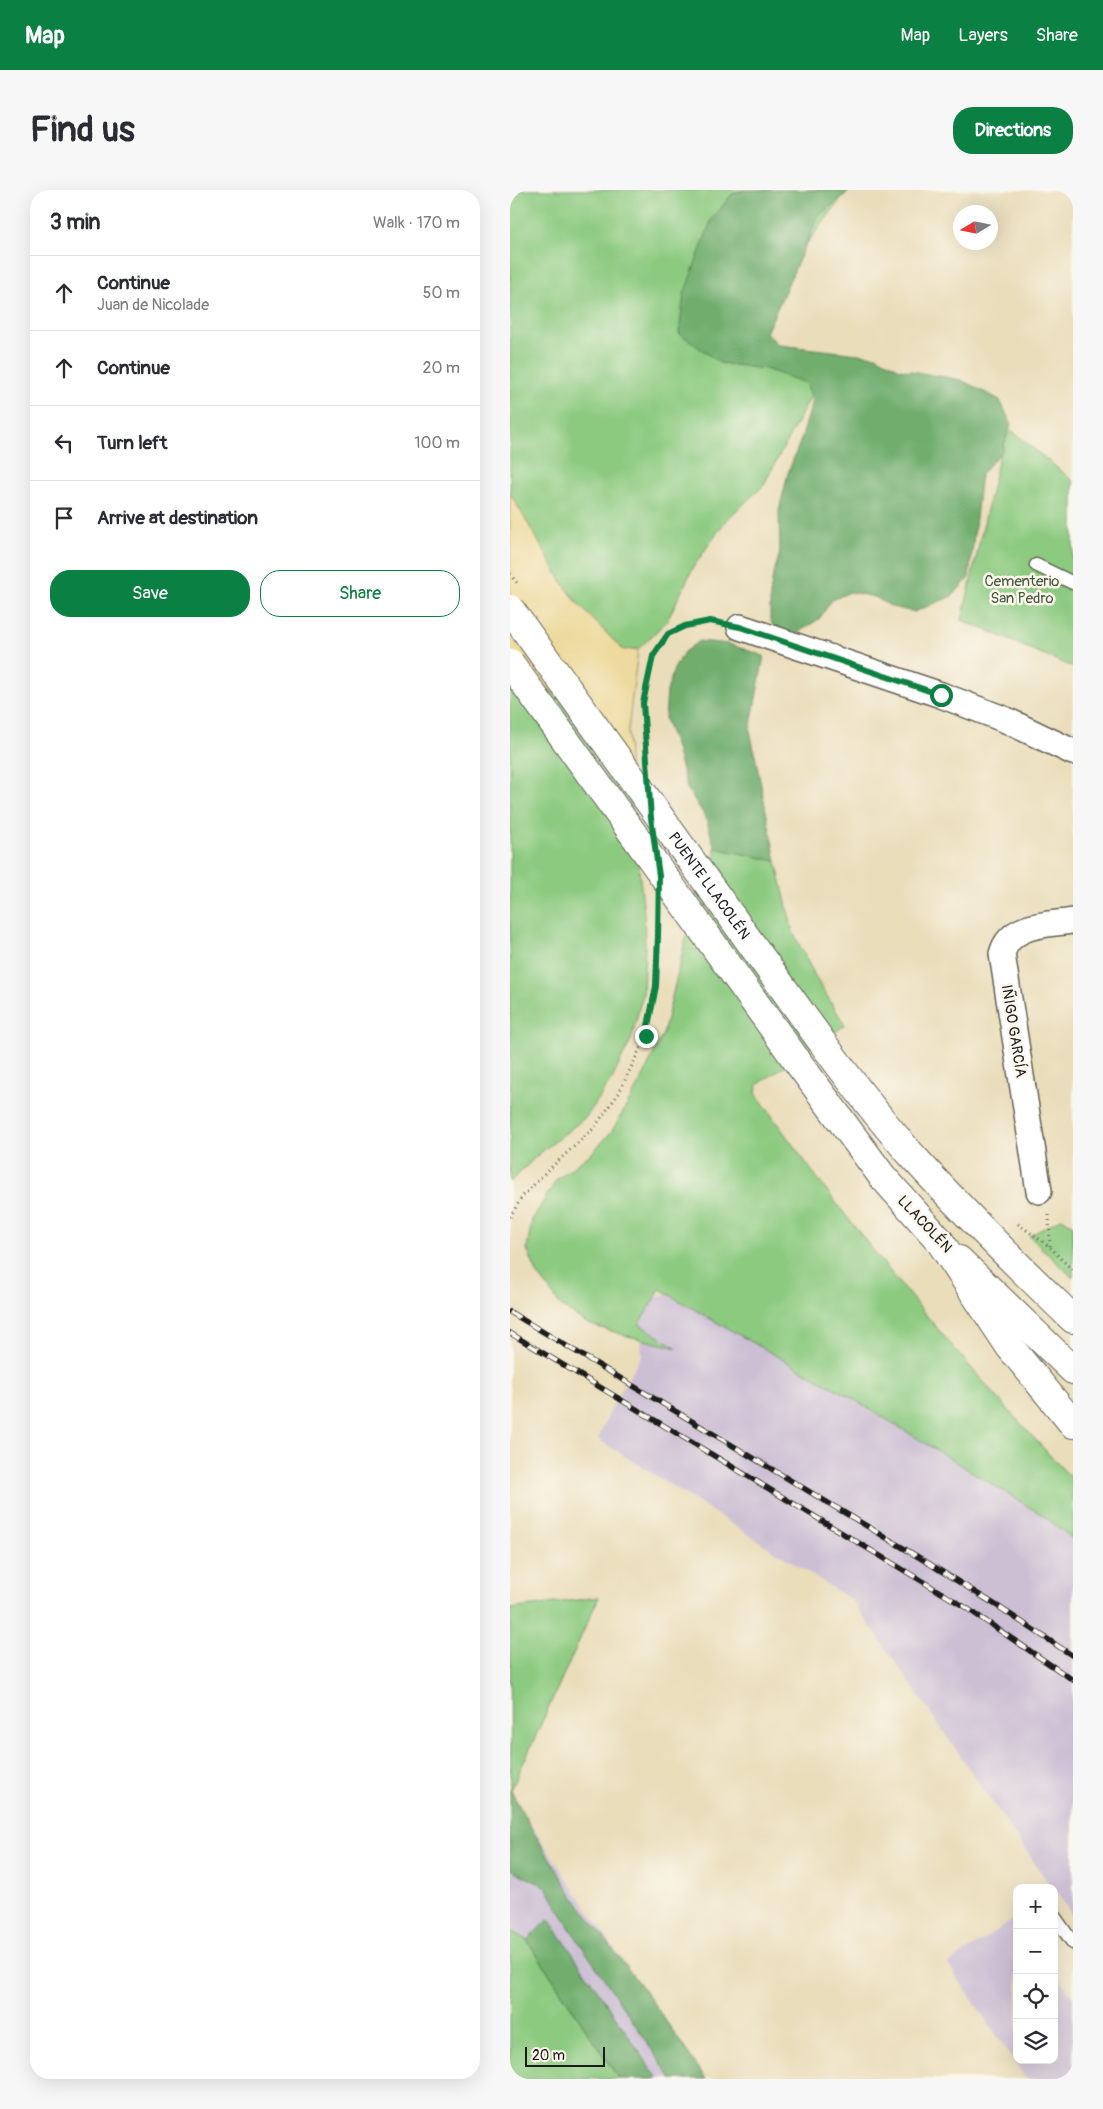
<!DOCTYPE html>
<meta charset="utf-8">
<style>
body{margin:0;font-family:Pangolin,sans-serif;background:#f7f7f7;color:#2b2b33}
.controls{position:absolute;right:15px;bottom:15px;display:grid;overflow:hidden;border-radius:10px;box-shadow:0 5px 20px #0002}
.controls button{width:45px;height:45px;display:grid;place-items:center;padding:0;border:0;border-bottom:1px solid #e1e1e2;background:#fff;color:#2b2b33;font:25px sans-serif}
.compass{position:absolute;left:443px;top:15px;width:45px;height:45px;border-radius:50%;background:#fff;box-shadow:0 5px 20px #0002;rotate:260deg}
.scale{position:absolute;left:15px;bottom:12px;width:80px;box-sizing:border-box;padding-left:5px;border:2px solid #1c1c1c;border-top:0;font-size:14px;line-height:18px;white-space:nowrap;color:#1c1c1c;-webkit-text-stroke:4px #fbf7ec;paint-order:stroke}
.stop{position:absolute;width:15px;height:15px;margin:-11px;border:4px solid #0b8043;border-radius:50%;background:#fff}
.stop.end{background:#0b8043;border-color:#fff;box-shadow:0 1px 5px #0008}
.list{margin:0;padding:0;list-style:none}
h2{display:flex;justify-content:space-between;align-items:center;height:65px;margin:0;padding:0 20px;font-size:21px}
h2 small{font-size:16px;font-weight:400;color:#7c7c81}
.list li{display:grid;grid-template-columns:32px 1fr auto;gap:15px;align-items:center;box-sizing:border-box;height:75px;padding:0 20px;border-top:1px solid #e1e1e2}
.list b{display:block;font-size:19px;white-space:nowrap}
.list p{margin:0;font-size:16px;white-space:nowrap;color:#7c7c81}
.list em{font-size:16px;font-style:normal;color:#7c7c81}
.actions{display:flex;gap:10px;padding:15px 20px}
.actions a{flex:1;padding:11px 0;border:1px solid #0b8043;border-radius:20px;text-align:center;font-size:18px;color:#0b8043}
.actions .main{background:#0b8043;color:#fff}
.icon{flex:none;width:28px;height:28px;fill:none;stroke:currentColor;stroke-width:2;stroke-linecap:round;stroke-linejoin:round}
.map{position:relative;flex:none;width:563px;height:1889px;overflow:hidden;border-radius:20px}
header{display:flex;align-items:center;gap:30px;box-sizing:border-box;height:70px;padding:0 25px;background:#0b8043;color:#fff}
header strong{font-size:24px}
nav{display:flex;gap:28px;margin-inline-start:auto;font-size:18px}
.intro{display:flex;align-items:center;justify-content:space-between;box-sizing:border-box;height:120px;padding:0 30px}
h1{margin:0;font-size:35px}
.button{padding:12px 22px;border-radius:20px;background:#0b8043;color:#fff;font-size:18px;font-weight:700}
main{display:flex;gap:30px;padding:0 30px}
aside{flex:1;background:#fff;border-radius:20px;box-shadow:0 5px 20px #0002}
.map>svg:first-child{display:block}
.industrial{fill:#ccbfd4}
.green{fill:#8cca80;stroke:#54734e}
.forest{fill:#71ae6e;stroke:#466545}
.sand{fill:#eeda9e;stroke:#857b5d}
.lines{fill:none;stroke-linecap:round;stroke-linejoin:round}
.lane-casing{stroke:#646053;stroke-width:15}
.street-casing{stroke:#646053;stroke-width:28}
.secondary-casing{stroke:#646053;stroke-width:30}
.primary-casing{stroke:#646053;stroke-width:30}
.highway-casing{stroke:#646053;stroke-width:30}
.path{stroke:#646053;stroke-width:3;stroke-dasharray:1 4;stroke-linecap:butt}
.lane{stroke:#fff;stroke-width:12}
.street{stroke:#fff;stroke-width:25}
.secondary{stroke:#fff;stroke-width:28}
.primary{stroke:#fff;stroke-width:28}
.highway{stroke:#fff;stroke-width:28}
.rail-casing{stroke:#1c1c1c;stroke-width:5.5}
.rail{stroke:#fbf7ec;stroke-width:4;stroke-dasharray:11;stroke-linecap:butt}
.primary-bridge-casing{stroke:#646053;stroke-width:30;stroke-linecap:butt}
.path-bridge{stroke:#646053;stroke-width:3;stroke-dasharray:1 4;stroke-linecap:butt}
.primary-bridge{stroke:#fff;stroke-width:28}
.route{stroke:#0b8043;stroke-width:6}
.labels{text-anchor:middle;stroke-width:5;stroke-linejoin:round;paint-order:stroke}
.park-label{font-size:15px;fill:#43593f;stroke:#fbf7ec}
.street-label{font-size:15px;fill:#1c1c1c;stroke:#fbf7ec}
</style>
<header>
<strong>Map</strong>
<nav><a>Map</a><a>Layers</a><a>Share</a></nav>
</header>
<div class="intro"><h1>Find us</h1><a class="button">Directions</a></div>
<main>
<aside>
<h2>3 min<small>Walk · 170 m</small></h2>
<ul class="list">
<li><svg class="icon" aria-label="ahead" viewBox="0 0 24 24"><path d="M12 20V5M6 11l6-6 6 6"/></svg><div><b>Continue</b><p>Juan de Nicolade</p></div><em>50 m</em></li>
<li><svg class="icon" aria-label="ahead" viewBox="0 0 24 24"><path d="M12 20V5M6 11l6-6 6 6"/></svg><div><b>Continue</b></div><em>20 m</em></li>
<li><svg class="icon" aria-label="left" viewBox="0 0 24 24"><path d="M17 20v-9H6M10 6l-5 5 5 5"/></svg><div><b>Turn left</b></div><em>100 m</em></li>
<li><svg class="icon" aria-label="arrive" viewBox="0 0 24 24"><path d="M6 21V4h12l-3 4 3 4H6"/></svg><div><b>Arrive at destination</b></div></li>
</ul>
<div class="actions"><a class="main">Save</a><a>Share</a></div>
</aside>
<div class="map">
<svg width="563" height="1889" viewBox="0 0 563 1889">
<rect width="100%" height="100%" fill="#fbf7ec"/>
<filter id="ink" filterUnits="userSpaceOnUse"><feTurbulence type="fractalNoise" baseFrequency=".02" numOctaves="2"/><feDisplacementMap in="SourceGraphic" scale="10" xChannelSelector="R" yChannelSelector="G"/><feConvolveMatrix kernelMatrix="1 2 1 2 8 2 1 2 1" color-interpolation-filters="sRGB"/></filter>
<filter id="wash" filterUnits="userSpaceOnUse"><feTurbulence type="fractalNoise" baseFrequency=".0096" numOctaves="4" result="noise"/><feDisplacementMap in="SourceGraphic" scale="20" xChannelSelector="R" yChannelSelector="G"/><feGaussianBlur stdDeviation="1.12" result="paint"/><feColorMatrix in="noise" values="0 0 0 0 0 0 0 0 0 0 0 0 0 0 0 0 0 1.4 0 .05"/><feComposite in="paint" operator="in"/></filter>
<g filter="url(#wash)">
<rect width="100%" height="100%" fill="#eaddba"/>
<path class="industrial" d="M157,1104L340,1207L534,1326L563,1349V1727L544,1698H542L343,1411L88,1249L102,1217L132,1165L130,1134L146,1106Z
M0,1604L192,1889H0Z
M507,1727V1870H544V1781L563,1808V1889H516L438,1774Z"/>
<path class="green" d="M0,0H338L221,152L317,176L253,296L216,330L184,376L157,431L128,459L113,460L69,415L52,392L0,303Z
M496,236L563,291V477L452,430Z
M0,477L42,501L89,553L120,600L134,723L135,756L133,804L121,850L102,889L77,926L29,964L0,992Z
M205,658L266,671L283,742L307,790L335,835L247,895L246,903C341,1040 448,1168 563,1290V1349L534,1326L340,1207L199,1128L150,1099L129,1134L167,1158L118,1146L78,1134L51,1116L27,1083L17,1059L22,1030L47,989L82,963L102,941L133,887L154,841L189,692L205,669Z
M552,1028L563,1035V1088L519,1046Z
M89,1407L1,1600L0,1419Z
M0,1741L17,1750L109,1889H0Z"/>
<path class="forest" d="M236,0H341L309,25L256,143L269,155L366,166L390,179L451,190L490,210L501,234L492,261L471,284L459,388L442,406L404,422L382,417L365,407L340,402L322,410L309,429L286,444H267L260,429V405L263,385L270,363L269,321L278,283L292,247L303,210L296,193L255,179L210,173L169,143L174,104L201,31L222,4Z
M189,451L219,454L254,466L240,540L266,671L205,658L196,628L177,598L165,555L155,529L157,501L164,479L174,462Z
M0,1599L24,1643L65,1709L142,1811L196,1889H162L59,1737L36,1697L0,1679Z
M39,1729L148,1889H109L17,1750Z"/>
<path class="sand" d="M0,303L52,392L69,415L113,460L128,459L118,540L120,600L89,553L42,501L0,477Z"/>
</g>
<g filter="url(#ink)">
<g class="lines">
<defs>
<path id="lane" d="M526,375L563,393
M544,1726L563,1753"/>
<path id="street" d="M230,437L431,505L496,530L563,562
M529,1001L492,764C500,733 537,735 563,731"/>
<path id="secondary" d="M449,1070L563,1180"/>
<path id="primary" d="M312,852C342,893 373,934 407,971C457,1026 510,1078 563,1129
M287,871L372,986L429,1050"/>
<path id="highway" d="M429,1050L500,1157L563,1234"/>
</defs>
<use href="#lane" class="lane-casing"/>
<use href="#street" class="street-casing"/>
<use href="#secondary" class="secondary-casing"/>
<use href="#primary" class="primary-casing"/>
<use href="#highway" class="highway-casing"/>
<path class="path" d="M135,558L133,513L143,466L158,444L175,436L200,431L204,432
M539,1025L540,1057
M0,1027L12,1007L33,985L84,938L109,903L136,846L145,796L148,726
M508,1034L540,1057L563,1081"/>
<use href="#lane" class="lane"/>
<use href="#street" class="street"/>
<use href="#secondary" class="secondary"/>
<use href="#primary" class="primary"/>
<use href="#highway" class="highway"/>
<defs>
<path id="rail" d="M0,1122L415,1371L489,1417L563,1466
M0,1143L455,1417L563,1490"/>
</defs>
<use href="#rail" class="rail-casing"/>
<use href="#rail" class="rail"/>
<defs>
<g id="primary-bridge">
<path id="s1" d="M0,419L312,852"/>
<path d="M0,473L287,871"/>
</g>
</defs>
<use href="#primary-bridge" class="primary-bridge-casing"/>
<path class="path-bridge" d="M0,384L7,393"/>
<use href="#primary-bridge" class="primary-bridge"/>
</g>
</g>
<g class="lines" filter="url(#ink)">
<path class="route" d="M136,846L146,796L148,746L149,686L141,628L133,513L143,466L158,444L175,436L200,431L230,437L431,505"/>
</g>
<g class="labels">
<g class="park-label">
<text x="512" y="396">Cementerio<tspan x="512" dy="17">San Pedro</tspan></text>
</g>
<g class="street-label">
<text dy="5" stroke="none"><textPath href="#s1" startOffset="341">PUENTE LLACOLÉN</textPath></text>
<text transform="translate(504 841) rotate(81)" y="5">IÑIGO GARCÍA</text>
<text transform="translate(415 1034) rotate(47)" y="5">LLACOLÉN</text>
</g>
</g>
</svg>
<div class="controls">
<button>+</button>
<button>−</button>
<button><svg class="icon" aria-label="locate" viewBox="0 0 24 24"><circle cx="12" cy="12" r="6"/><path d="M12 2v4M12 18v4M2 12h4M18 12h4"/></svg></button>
<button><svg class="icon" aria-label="layers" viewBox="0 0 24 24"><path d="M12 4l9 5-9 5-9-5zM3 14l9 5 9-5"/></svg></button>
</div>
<svg class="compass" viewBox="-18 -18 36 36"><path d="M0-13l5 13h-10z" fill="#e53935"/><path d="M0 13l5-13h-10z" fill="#7c7c81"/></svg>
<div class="scale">20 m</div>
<div class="stop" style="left:431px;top:505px"></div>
<div class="stop end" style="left:136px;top:846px"></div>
</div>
</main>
